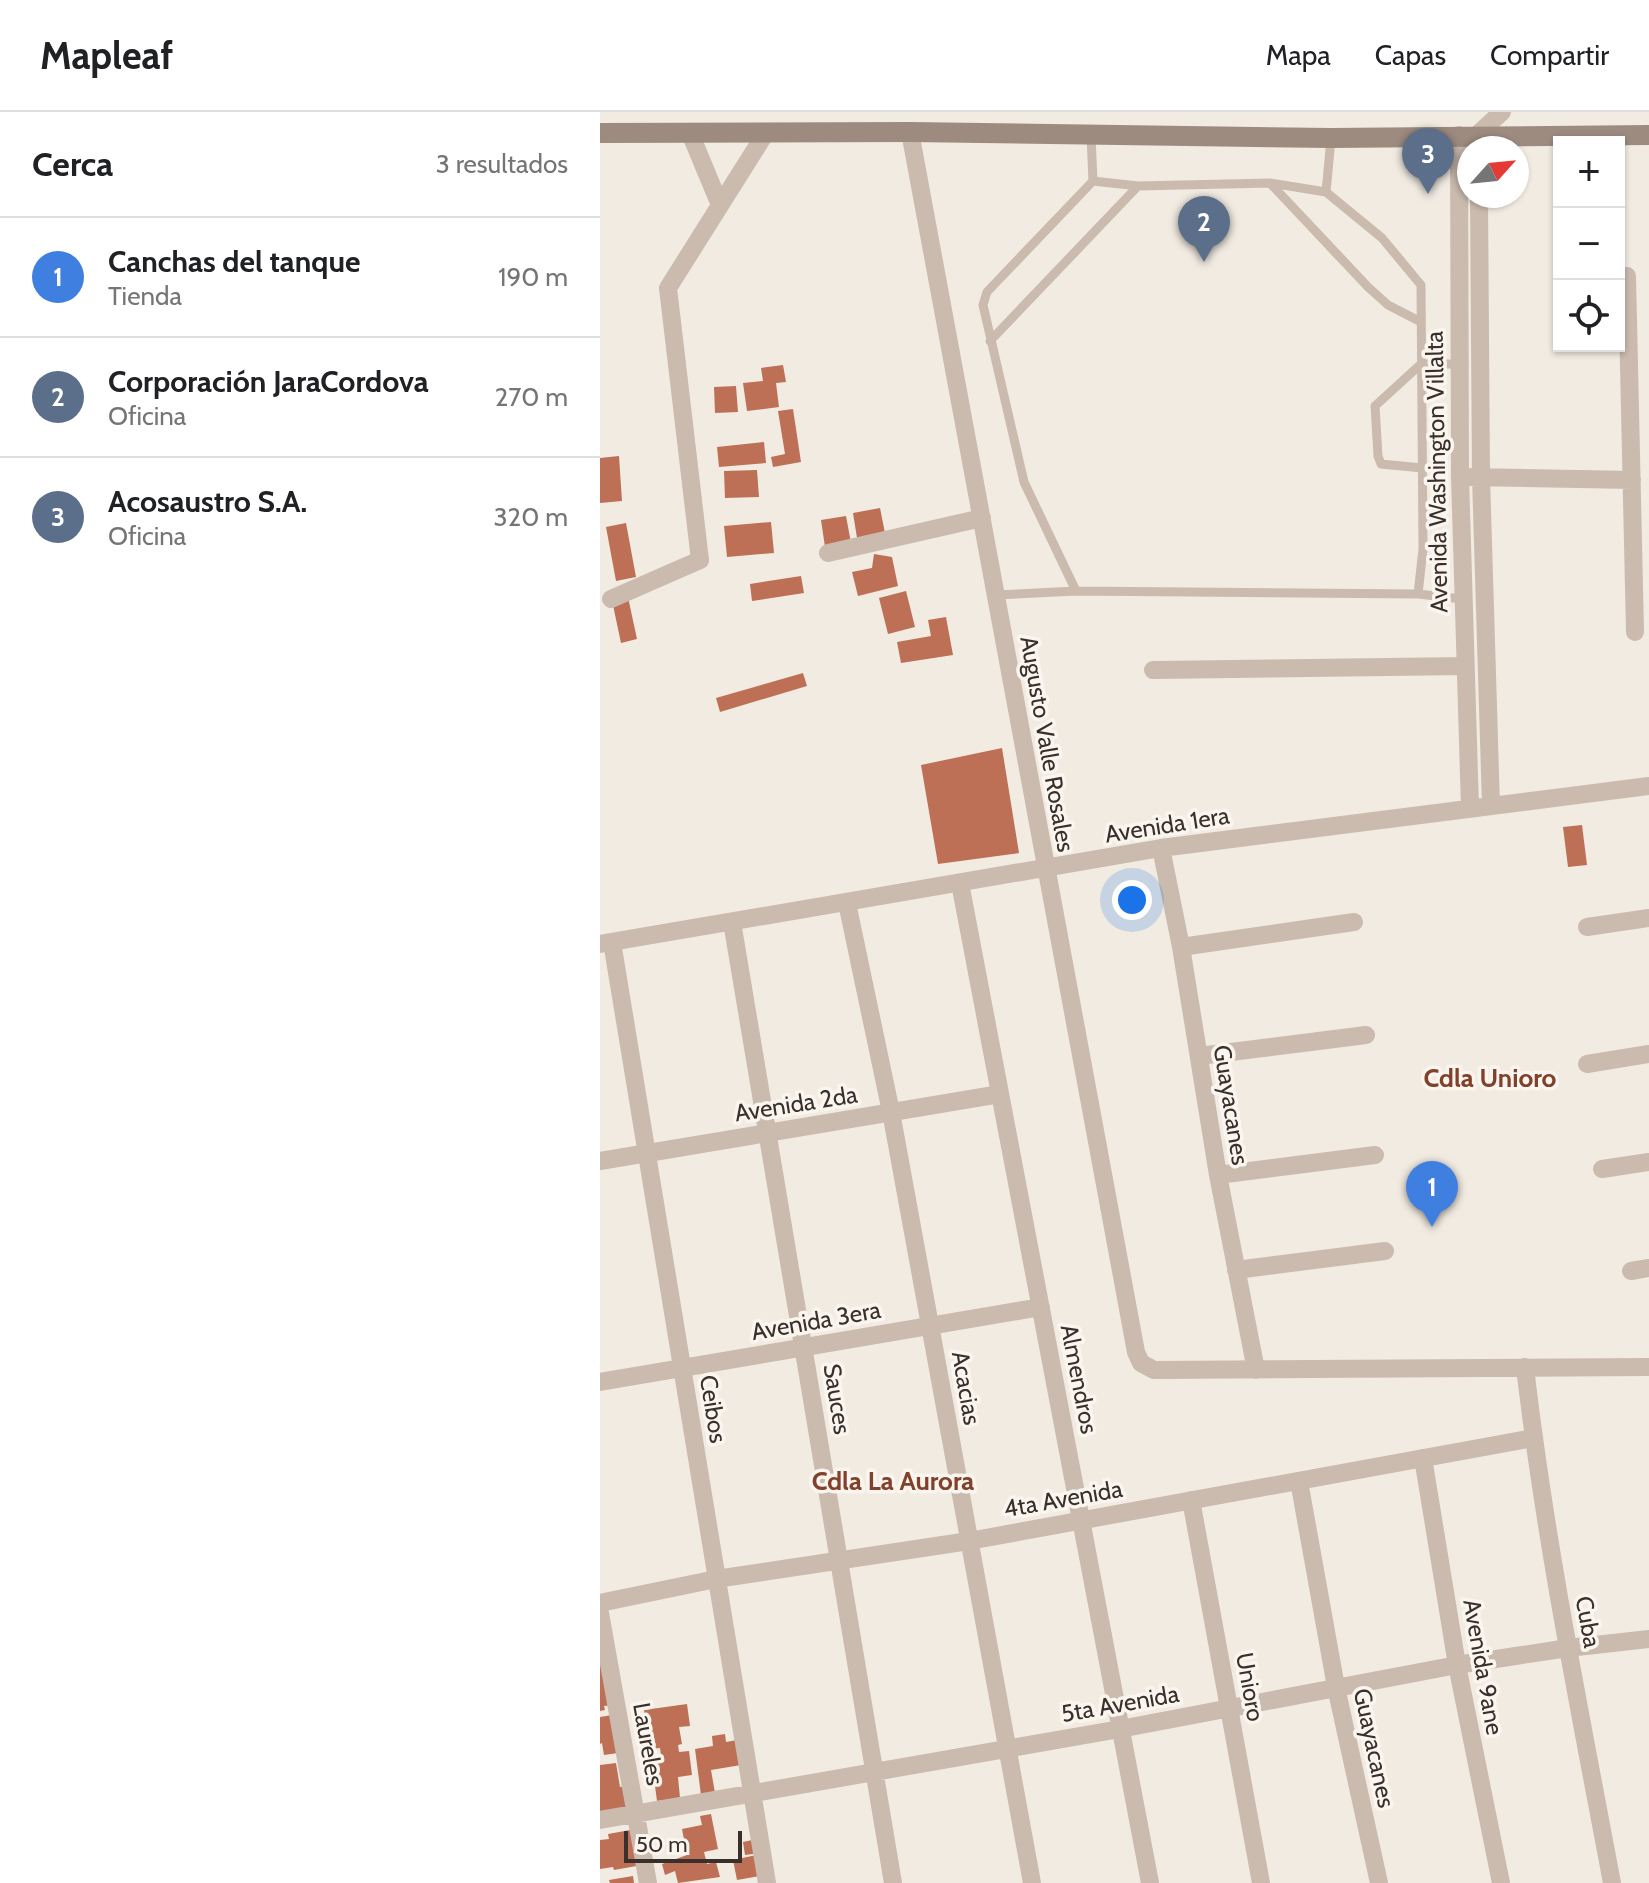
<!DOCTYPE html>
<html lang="es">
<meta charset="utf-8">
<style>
body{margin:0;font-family:Cabin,sans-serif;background:#f2f2f2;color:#202124}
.controls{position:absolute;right:24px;top:24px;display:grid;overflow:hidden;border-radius:0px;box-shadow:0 2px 6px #0004}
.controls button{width:72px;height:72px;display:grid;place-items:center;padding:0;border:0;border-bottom:2px solid #e0e0e0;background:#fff;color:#202124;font:40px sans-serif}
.compass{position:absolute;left:857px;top:24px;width:72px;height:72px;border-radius:50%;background:#fff;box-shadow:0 2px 6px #0004;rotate:63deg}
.scale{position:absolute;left:24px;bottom:20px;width:118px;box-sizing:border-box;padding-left:8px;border:4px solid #39302c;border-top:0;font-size:22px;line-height:28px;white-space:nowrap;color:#39302c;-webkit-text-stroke:6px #faf5ee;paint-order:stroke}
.you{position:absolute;left:532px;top:788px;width:28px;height:28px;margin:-20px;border:6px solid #fff;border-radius:50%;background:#1a73e8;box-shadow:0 0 0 12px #1a73e833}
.badge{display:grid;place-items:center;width:52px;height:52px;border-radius:50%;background:#0b8043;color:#fff;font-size:26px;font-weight:700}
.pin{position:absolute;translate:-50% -66px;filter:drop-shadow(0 2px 4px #0008)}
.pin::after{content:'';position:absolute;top:42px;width:28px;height:24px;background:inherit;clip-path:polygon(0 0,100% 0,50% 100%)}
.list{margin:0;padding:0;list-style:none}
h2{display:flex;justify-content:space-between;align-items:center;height:104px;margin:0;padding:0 32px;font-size:34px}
h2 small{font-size:26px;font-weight:400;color:#757577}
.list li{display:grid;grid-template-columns:52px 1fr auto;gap:24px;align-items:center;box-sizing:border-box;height:120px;padding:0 32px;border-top:2px solid #e0e0e0}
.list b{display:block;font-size:30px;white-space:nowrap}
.list p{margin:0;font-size:26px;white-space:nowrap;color:#757577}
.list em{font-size:26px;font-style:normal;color:#757577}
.icon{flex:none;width:44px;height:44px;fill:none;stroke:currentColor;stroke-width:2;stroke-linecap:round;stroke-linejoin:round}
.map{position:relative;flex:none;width:1049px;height:1771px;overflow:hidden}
header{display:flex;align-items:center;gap:48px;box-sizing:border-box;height:112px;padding:0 40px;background:#fff;border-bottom:2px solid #e0e0e0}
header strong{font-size:38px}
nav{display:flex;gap:44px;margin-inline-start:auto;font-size:28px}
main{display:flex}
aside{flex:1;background:#fff}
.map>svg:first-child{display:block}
.building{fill:#bd7055}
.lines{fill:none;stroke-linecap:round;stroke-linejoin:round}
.service{stroke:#cabbae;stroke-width:9}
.minor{stroke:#cabbae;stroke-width:18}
.secondary{stroke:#9d8b80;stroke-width:20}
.labels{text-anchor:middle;stroke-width:7;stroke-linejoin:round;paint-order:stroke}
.street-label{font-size:24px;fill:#39302c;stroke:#faf5ee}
.neighbourhood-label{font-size:26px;font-weight:bold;fill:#82412b;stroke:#faf5ee}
</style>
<header>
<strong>Mapleaf</strong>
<nav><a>Mapa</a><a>Capas</a><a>Compartir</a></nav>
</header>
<main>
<aside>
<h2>Cerca<small>3 resultados</small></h2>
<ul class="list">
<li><span class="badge" style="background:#3f7fe0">1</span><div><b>Canchas del tanque</b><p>Tienda</p></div><em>190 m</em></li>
<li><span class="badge" style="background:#5c6f8a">2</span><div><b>Corporación JaraCordova</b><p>Oficina</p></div><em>270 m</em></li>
<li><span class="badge" style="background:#5c6f8a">3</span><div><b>Acosaustro S.A.</b><p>Oficina</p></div><em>320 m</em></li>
</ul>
</aside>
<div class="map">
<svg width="1049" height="1771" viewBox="0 0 1049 1771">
<rect width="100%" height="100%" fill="#f2ebe2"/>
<path class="building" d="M183,253L186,270L176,271L179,295L147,299L143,271L163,269L161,256Z
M136,274L138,300L115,301L114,275Z
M193,297L201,350L173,355L171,345L185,342L178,299Z
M164,330L166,351L119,355L117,335Z
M19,344L22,389L0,391V346Z
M157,358L159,385L125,386L124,359Z
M280,396L285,421L257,426L253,401Z
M246,404L251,431L225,435L221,408Z
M171,410L174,441L127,445L124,414Z
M26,411L36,465L16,469L6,415Z
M274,442L292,445L298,474L258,484L252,460L272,456Z
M201,464L204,481L152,489L150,472Z
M26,476L37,527L21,531L10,479Z
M306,479L315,515L288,522L279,486Z
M346,505L353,543L301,551L297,530L331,524L328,508Z
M203,561L207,574L120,600L116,586Z
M402,636L419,741L338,752L321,653Z
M982,713L987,753L968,755L963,715Z
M0,1544L14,1593L4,1594L5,1598L0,1599Z
M87,1592L90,1614L79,1615L82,1632L78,1633L79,1640L89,1639L92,1663L78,1665L80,1686L57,1689L51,1644L61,1643L60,1636L50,1637L44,1598Z
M12,1603L18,1641L4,1643L2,1631L0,1632V1605Z
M125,1622L126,1630L137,1628L141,1653L111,1658L115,1681L101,1683L95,1637L113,1634L112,1624Z
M16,1651L20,1675L27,1674L30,1696L0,1700V1653Z
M111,1702L118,1737L104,1740L107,1752L116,1750L120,1765L78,1771L75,1759L65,1763L62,1752L87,1743L82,1717L102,1713L100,1704Z
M36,1717L42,1753L14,1758L13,1755L0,1757V1728L9,1727L8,1722Z
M157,1727L160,1741L145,1743L143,1730Z
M161,1742L165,1763L137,1768L133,1748Z
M33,1764L34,1771H10L9,1768Z"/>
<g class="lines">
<path class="service" d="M491,24L493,69L387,180L383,193L424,370L476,479L818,482L823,437L821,173L782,126L726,80L670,71L538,74L493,69
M670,71L768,175L788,193L821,210
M726,80L731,27
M390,229L538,74
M822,356L781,352L778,344L775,294L821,252H859
M818,482L863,487
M396,483L476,479"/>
<path class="minor" d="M310,20C385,426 458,833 536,1240L541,1251L554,1258L1049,1255
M90,21L120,93
M859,23L860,365L870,696
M879,36L877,23L902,0
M879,84L881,365L891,694
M1027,164L1035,520
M871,365L1032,368
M228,441L382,406
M11,487L100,448L68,176L165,22
M553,558L865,554
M561,736L581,835L618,1063L656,1258
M360,771L550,1771
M247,791L291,1000L432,1771
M132,810L293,1771
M987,815L1049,806
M12,830L167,1771
M0,832L561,736L1049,674
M581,835L754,810
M599,944L766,923
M987,952L1049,942
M0,1049L400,982
M1002,1057L1049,1050
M618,1063L775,1043
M636,1158L785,1139
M1031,1159L1049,1156
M925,1255C945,1428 980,1600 1012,1771
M0,1270L441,1195
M823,1346L857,1553L901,1771
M699,1369L736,1575L779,1771
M591,1388L661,1771
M0,1491L116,1467L369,1429L933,1326
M0,1501L48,1771
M0,1708L520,1617L857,1553L968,1536L1049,1527"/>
<path class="secondary" d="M0,21L310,20L731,26L1049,23"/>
</g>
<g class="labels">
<g class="street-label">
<text transform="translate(837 360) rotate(-91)" y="8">Avenida Washington Villalta</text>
<text transform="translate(447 632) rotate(80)" y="8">Augusto Valle Rosales</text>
<text transform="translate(567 713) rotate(-9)" y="8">Avenida 1era</text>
<text transform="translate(196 992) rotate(-9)" y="8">Avenida 2da</text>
<text transform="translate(631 993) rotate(81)" y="8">Guayacanes</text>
<text transform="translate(216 1209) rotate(-10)" y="8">Avenida 3era</text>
<text transform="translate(479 1267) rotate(79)" y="8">Almendros</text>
<text transform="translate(366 1276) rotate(80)" y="8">Acacias</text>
<text transform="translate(237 1287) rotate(81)" y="8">Sauces</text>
<text transform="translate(113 1297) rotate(81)" y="8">Ceibos</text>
<text transform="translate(463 1387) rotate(-10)" y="8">4ta Avenida</text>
<text transform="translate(988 1510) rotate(80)" y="8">Cuba</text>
<text transform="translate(883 1555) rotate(80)" y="8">Avenida 9ane</text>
<text transform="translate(650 1575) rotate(80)" y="8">Unioro</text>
<text transform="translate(520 1592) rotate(-10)" y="8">5ta Avenida</text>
<text transform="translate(48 1632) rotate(80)" y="8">Laureles</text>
<text transform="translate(774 1636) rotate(78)" y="8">Guayacanes</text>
</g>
<g class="neighbourhood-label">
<text x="890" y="975">Cdla Unioro</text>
<text x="293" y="1378">Cdla La Aurora</text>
</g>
</g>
</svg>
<div class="controls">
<button>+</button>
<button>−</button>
<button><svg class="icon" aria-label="locate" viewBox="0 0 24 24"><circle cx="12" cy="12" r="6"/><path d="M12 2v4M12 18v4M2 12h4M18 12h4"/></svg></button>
</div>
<svg class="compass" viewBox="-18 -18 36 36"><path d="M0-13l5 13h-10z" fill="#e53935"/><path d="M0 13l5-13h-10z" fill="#757577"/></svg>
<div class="scale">50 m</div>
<div class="you"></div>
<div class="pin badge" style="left:832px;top:1115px;background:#3f7fe0">1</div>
<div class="pin badge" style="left:604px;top:150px;background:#5c6f8a">2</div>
<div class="pin badge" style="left:828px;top:82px;background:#5c6f8a">3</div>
</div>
</main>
